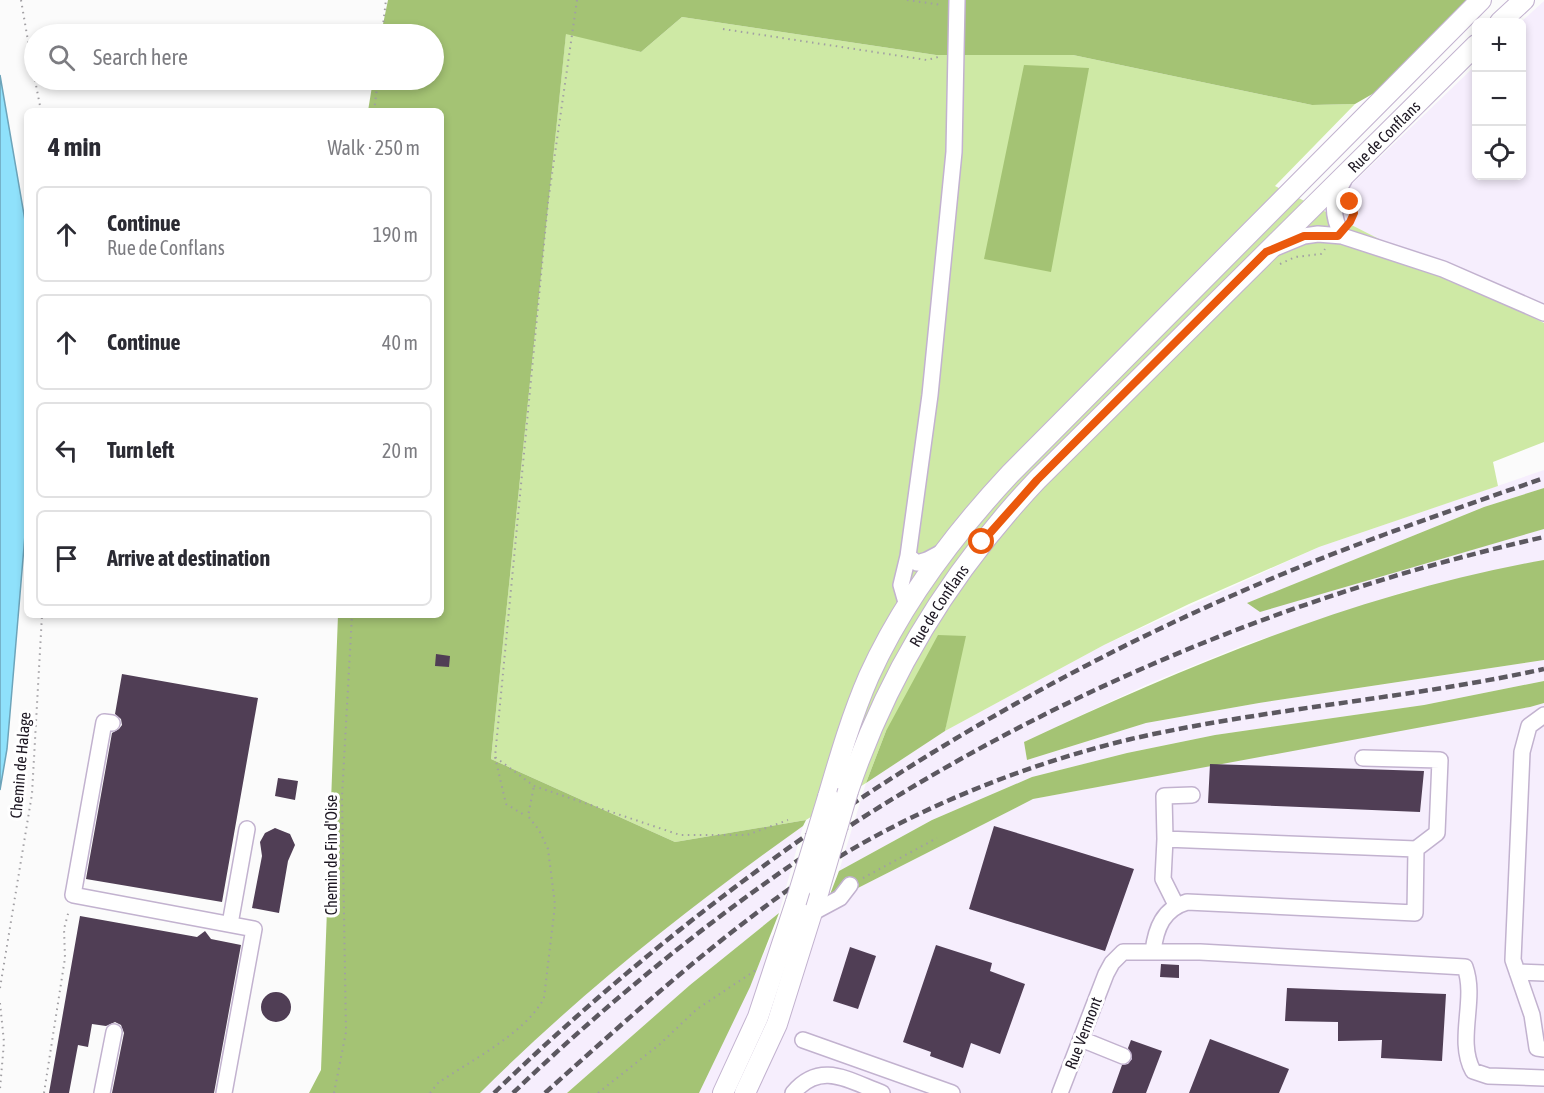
<!DOCTYPE html>
<meta charset="utf-8">
<style>
body{margin:0;font-family:"Asap Condensed",sans-serif;background:#f7f7f7;color:#2b2b33}
.controls{position:absolute;right:18px;top:18px;display:grid;overflow:hidden;border-radius:9px;box-shadow:0 3px 9px #0003}
.controls button{width:54px;height:54px;display:grid;place-items:center;padding:0;border:0;border-bottom:2px solid #e1e1e2;background:#fff;color:#2b2b33;font:30px sans-serif}
.stop{position:absolute;width:18px;height:18px;margin:-14px;border:4px solid #ea580c;border-radius:50%;background:#fff}
.stop.end{background:#ea580c;border-color:#fff;box-shadow:0 2px 6px #0008}
.list{margin:0;padding:0;list-style:none}
h2{display:flex;justify-content:space-between;align-items:center;height:78px;margin:0;padding:0 24px;font-size:26px}
h2 small{font-size:20px;font-weight:400;color:#7c7c81}
.list li{display:grid;grid-template-columns:39px 1fr auto;gap:18px;align-items:center;box-sizing:border-box;height:96px;margin:0 12px 12px;padding:0 12px;border:2px solid #e1e1e2;border-radius:9px}
.list b{display:block;font-size:22px;white-space:nowrap}
.list p{margin:0;font-size:20px;white-space:nowrap;color:#7c7c81}
.list em{font-size:20px;font-style:normal;color:#7c7c81}
.icon{flex:none;width:33px;height:33px;fill:none;stroke:currentColor;stroke-width:2;stroke-linecap:round;stroke-linejoin:round}
.map{position:relative;flex:none;width:1544px;height:1093px;overflow:hidden}
.search{position:absolute;background:#fff;box-shadow:0 3px 9px #0003;left:24px;top:24px;width:420px;height:66px;display:flex;align-items:center;gap:15px;box-sizing:border-box;padding:0 21px;border-radius:33px;color:#7c7c81;font-size:22px}
.panel{position:absolute;background:#fff;box-shadow:0 3px 9px #0003;left:24px;top:108px;width:420px;height:510px;border-radius:9px}
.map>svg:first-child{display:block}
.built{fill:#f6eefd}
.green{fill:#cee9a5}
.forest{fill:#a4c374}
.water{fill:#8fe1fb;stroke:#6da4ba;stroke-width:1.5}
.building{fill:#503e55}
.lines{fill:none;stroke-linecap:round;stroke-linejoin:round}
.minor-casing{stroke:#c2b2cf;stroke-width:18}
.major-casing{stroke:#c2b2cf;stroke-width:22}
.path{stroke:#a19fa3;stroke-width:2;stroke-dasharray:1.5 4.5;stroke-linecap:butt}
.minor{stroke:#fff;stroke-width:15}
.major{stroke:#fff;stroke-width:20}
.rail{stroke:#5c5860;stroke-width:4.5;stroke-dasharray:9 4.5;stroke-linecap:butt}
.major-bridge-casing{stroke:#c2b2cf;stroke-width:22;stroke-linecap:butt}
.major-bridge{stroke:#fff;stroke-width:20}
.route{stroke:#ea580c;stroke-width:8}
.labels{text-anchor:middle;stroke-width:6;stroke-linejoin:round;paint-order:stroke}
.street-label{font-size:16px;fill:#1d1722;stroke:#fff}
</style>
<div class="map">
<svg width="1544" height="1093" viewBox="0 0 1544 1093">
<rect width="100%" height="100%" fill="#fbfbfb"/>
<path class="built" d="M1544,1V323L1324,211L1476,65V176H1522L1521,22Z
M1544,470V488L1484,507L1248,603L1544,529V560L1407,591L1244,645L1148,684L1024,742L1027,760L1146,723L1259,703L1544,660V681L1424,705L1215,735L1127,753L1032,777L932,820L839,871L866,783L945,731L1104,645L1319,547Z
M1544,703V1093H699L772,936L846,899L854,890L1033,799Z
M803,826L779,913L690,985L567,1093H480L539,1033L630,957L727,879Z"/>
<path class="green" d="M682,17L936,55H1073L1312,105L1355,104L1275,186L1544,323V442L1493,462L1498,486L1319,547L1189,604L1104,645L945,731L949,708L886,731L866,783L806,820L675,842L491,759L566,33L641,52Z"/>
<path class="forest" d="M388,0H1469L1395,81L1355,104L1312,105L1073,55H936L682,17L641,52L566,34L491,759L675,842L806,820L803,826C689,907 579,994 480,1093H309L321,1070L338,615H441V111H368L373,80H434V34H381Z
M1024,65L1089,68L1051,272L984,259Z
M1544,488V529L1260,612L1247,603L1484,507Z
M1544,560V660L1259,703L1146,723L1027,760L1024,742C1191,664 1362,592 1544,560Z
M938,635L966,636L945,731L866,783L886,731Z
M1544,681V703L1530,707L1033,799L854,890L824,910L839,871L932,820L1032,777L1127,753L1215,735L1424,705Z
M779,913L750,987L699,1093H567L690,985Z"/>
<path class="water" d="M0,75L27,232V511L7,749L0,790Z"/>
<path class="building" d="M436,654L450,656L449,667L435,666Z
M122,674L258,698L222,902L86,879L112,733L119,729L122,725L121,719L115,714Z
M1210,764L1424,771L1420,812L1208,803Z
M278,778L298,781L295,800L275,796Z
M994,826L1134,869L1105,951L969,909Z
M275,828L290,834L295,845L288,861L279,913L252,908L262,856L260,842L265,833Z
M80,916L197,937L205,931L211,939L241,945L214,1093H112L124,1033L121,1025L115,1022L106,1026L92,1024L88,1047L78,1045L69,1093H49Z
M936,945L992,963L990,971L1025,984L1000,1054L971,1043L963,1068L930,1056L931,1052L903,1042Z
M850,947L876,956L858,1009L833,1001Z
M1161,964L1179,965V978L1160,977Z
M1287,988L1446,994L1442,1061L1381,1058L1382,1040L1338,1041V1022L1285,1021Z
M261 1007a15 15 0 1 1 30 0a15 15 0 1 1-30 0Z
M1210,1039L1289,1069L1279,1093H1189Z
M1131,1040L1162,1051L1146,1093H1112L1122,1065L1128,1064L1132,1059L1128,1048Z"/>
<g class="lines">
<defs>
<path id="minor" d="M1342,236C1332,215 1331,201 1344,180
M1275,248L1304,236L1318,234L1342,236L1443,269L1544,313
M908,556L917,563L927,560L942,552
M907,606L901,585L908,556L930,395L954,152L957,0
M1544,715L1529,726L1522,752L1513,960L1532,1015L1537,1048L1544,1049
M112,723L104,722L73,895L254,929L224,1093
M1363,758L1440,760L1437,833L1416,849
M1165,839L1164,796L1192,795
M812,913L840,898L850,885
M230,924L247,829
M1153,951C1156,928 1163,909 1187,902L1415,913L1416,849L1165,839L1163,879L1176,905
M1517,972L1544,973
M1081,1039L1123,1056
M803,1040L952,1093
M102,1093L114,1032
M793,1093C821,1060 849,1081 882,1093
M1060,1093L1106,974L1112,963L1123,952H1200L1465,967C1477,1000 1456,1040 1473,1071L1488,1076L1544,1078"/>
<g id="major">
<path d="M1500,22L1524,0"/>
<path id="s1" d="M848,791C888,672 951,571 1037,480L1476,45"/>
<path d="M828,797C840,756 852,715 869,676C903,601 954,534 1010,474L1481,0"/>
<path d="M723,1093L758,1017L796,902"/>
<path d="M745,1093L777,1024L819,890"/>
</g>
</defs>
<use href="#minor" class="minor-casing"/>
<use href="#major" class="major-casing"/>
<path class="path" d="M21,0L34,76
M577,0L548,202L495,757L534,786L680,835H747L788,820
M907,0L942,5
M723,29L927,60L942,56
M382,34L386,0
M35,80L41,111
M374,111L378,80
M1351,201L1354,213L1351,221
M1280,264L1295,257L1321,254L1325,249
M495,757L506,804L526,816
M863,878L937,838
M0,988L32,794L42,615
M0,1003L4,1042L0,1089
M44,1093L65,958L64,929L69,910
M334,1093L346,1032L342,797L352,615
M430,1093L438,1083C470,1061 526,1033 544,998L555,905L548,849L539,830L528,816L534,786
M598,1093L660,1044L697,1009L756,970"/>
<use href="#minor" class="minor"/>
<use href="#major" class="major"/>
<path class="rail" d="M494,1093C710,884 963,713 1238,593C1338,549 1441,514 1544,478
M513,1093C807,811 1147,627 1544,537
M545,1093C623,1023 700,953 785,892C887,820 1010,768 1131,739C1267,708 1407,699 1544,669"/>
<defs>
<path id="major-bridge" d="M819,890L848,791
M796,902L828,797"/>
</defs>
<use href="#major-bridge" class="major-bridge-casing"/>
<use href="#major-bridge" class="major-bridge"/>
</g>
<g class="lines">
<path class="route" d="M982,542L1037,480L1266,252L1304,236H1338L1350,222L1354,213L1350,202"/>
</g>
<g class="labels">
<g class="street-label">
<text dy="6" stroke="none"><textPath href="#s1" startOffset="855">Rue de Conflans</textPath></text>
<text dy="6" stroke="none"><textPath href="#s1" startOffset="207">Rue de Conflans</textPath></text>
<text transform="translate(20 765) rotate(-85)" y="6">Chemin de Halage</text>
<text transform="translate(331 855) rotate(-90)" y="6">Chemin de Fin d'Oise</text>
<text transform="translate(1083 1033) rotate(-69)" y="6">Rue Vermont</text>
</g>
</g>
</svg>
<div class="controls">
<button>+</button>
<button>−</button>
<button><svg class="icon" aria-label="locate" viewBox="0 0 24 24"><circle cx="12" cy="12" r="6"/><path d="M12 2v4M12 18v4M2 12h4M18 12h4"/></svg></button>
</div>
<div class="stop" style="left:982px;top:542px"></div>
<div class="stop end" style="left:1350px;top:202px"></div>
<div class="search"><svg class="icon" aria-label="search" viewBox="0 0 24 24"><circle cx="10" cy="10" r="6"/><path d="M15 15l6 6"/></svg>Search here</div>
<section class="panel">
<h2>4 min<small>Walk · 250 m</small></h2>
<ul class="list">
<li><svg class="icon" aria-label="ahead" viewBox="0 0 24 24"><path d="M12 20V5M6 11l6-6 6 6"/></svg><div><b>Continue</b><p>Rue de Conflans</p></div><em>190 m</em></li>
<li><svg class="icon" aria-label="ahead" viewBox="0 0 24 24"><path d="M12 20V5M6 11l6-6 6 6"/></svg><div><b>Continue</b></div><em>40 m</em></li>
<li><svg class="icon" aria-label="left" viewBox="0 0 24 24"><path d="M17 20v-9H6M10 6l-5 5 5 5"/></svg><div><b>Turn left</b></div><em>20 m</em></li>
<li><svg class="icon" aria-label="arrive" viewBox="0 0 24 24"><path d="M6 21V4h12l-3 4 3 4H6"/></svg><div><b>Arrive at destination</b></div></li>
</ul>
</section>
</div>
